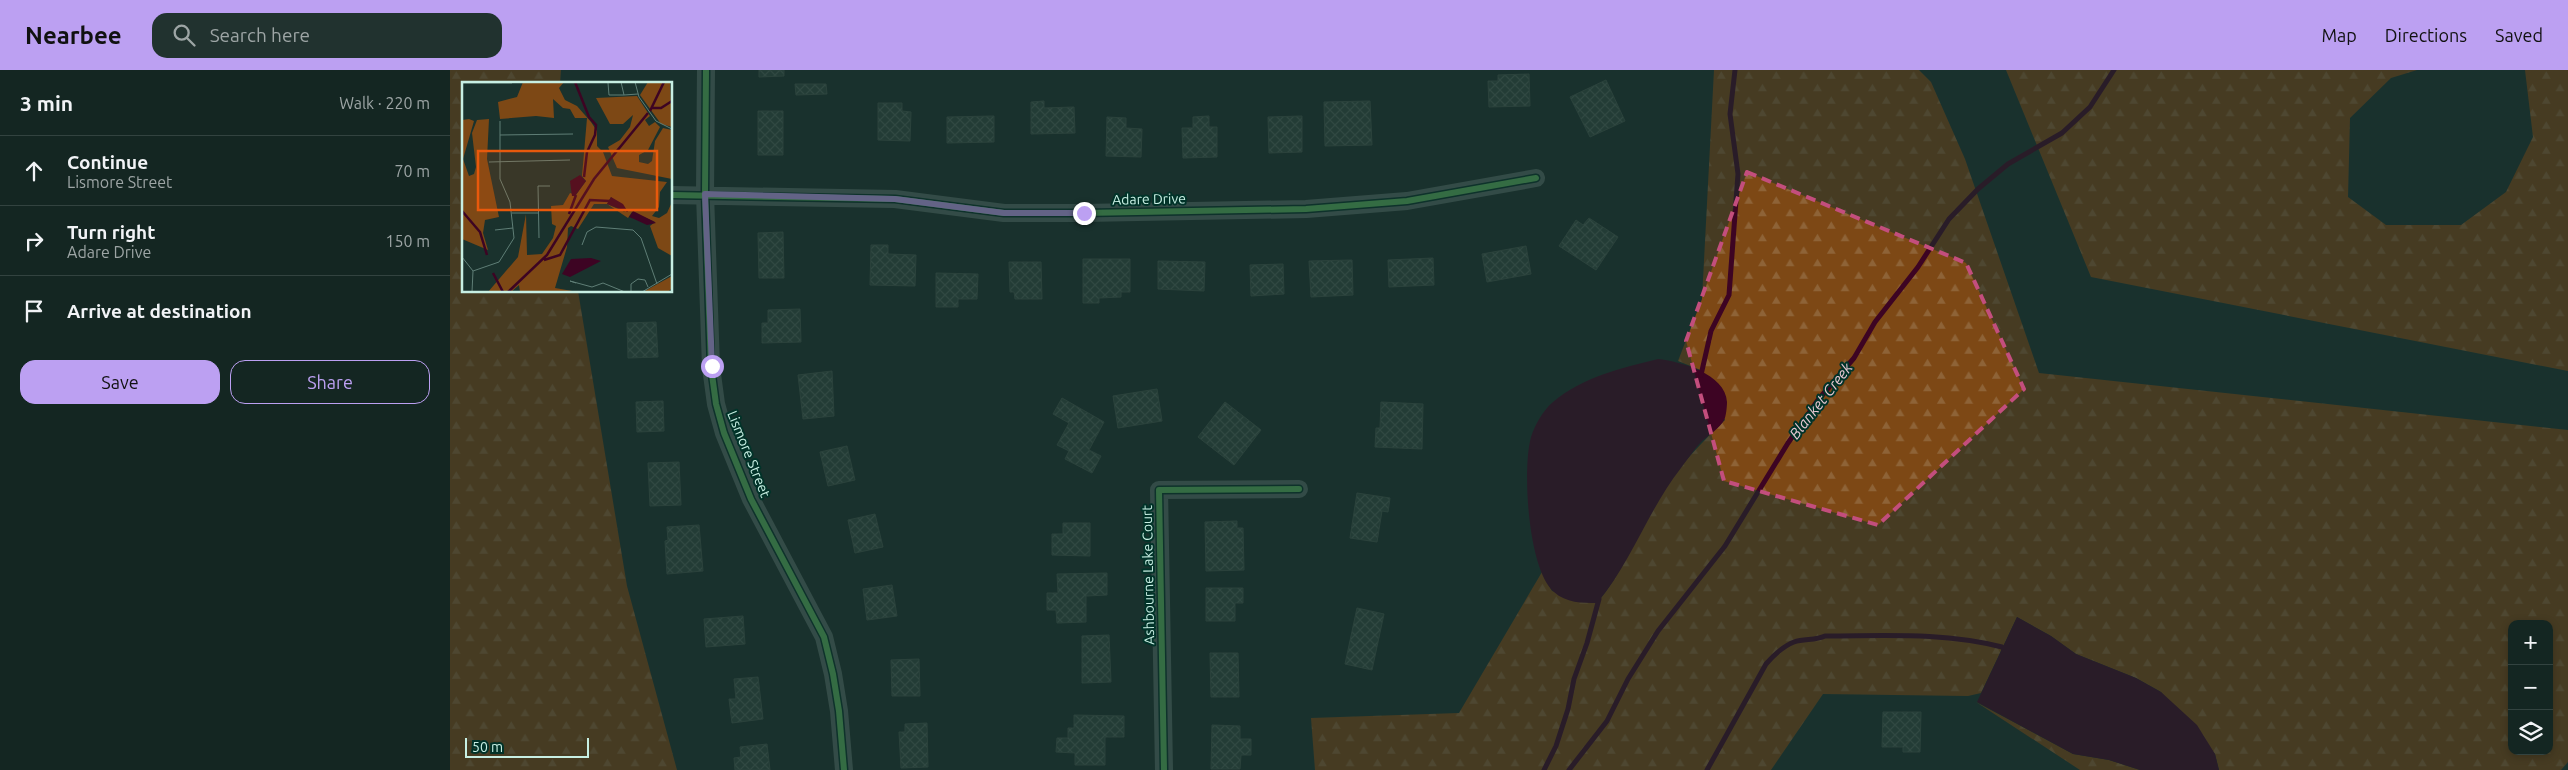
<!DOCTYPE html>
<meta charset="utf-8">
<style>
body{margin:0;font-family:Ubuntu,sans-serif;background:#21322f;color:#f1f3f6}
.controls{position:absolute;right:15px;bottom:15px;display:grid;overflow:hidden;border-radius:10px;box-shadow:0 2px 8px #0003}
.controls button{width:45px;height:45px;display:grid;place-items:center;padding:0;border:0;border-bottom:1px solid #334340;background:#142622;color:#f1f3f6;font:25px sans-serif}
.scale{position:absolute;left:15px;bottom:12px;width:124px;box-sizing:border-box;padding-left:5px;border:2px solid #c7efe3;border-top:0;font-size:14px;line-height:18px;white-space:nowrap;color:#c7efe3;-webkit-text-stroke:4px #013329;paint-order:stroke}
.stop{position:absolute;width:15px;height:15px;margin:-11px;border:4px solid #bca0f2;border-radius:50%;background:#fff}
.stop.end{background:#bca0f2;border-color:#fff;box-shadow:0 1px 5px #0008}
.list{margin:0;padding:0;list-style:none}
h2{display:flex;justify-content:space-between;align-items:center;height:65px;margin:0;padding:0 20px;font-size:21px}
h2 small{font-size:16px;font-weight:400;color:#9da5a5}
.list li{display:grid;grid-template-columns:32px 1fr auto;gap:15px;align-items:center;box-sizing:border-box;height:70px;padding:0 20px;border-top:1px solid #334340}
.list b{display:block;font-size:19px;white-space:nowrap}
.list p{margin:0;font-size:16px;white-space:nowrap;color:#9da5a5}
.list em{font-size:16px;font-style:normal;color:#9da5a5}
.actions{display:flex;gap:10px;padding:15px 20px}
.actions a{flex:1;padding:11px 0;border:1px solid #bca0f2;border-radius:15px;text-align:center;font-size:18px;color:#bca0f2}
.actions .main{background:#bca0f2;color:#111}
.icon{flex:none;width:28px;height:28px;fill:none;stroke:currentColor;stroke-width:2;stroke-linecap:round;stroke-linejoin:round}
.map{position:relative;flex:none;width:2118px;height:700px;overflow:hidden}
header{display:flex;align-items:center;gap:30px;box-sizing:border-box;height:70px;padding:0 25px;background:#bca0f2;color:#111}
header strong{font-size:24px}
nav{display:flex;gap:28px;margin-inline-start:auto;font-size:18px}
.search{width:350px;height:45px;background:#21322f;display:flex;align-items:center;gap:12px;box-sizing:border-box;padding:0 18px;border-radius:15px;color:#9da5a5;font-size:19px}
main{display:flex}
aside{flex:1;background:#142622}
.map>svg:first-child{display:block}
.forest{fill:url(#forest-firs);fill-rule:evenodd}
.water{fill:#3d0423}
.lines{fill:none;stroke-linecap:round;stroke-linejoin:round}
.stream{stroke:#3d0423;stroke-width:5}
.building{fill:url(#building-cross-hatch);stroke:#40574e}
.minor{stroke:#536c66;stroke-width:18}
.cycleway-casing{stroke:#013329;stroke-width:9}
.cycleway{stroke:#56b35d;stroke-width:6}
.route{stroke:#bca0f2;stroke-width:6}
.marked{fill:none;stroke:#c34e7d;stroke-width:4;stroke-dasharray:10 6;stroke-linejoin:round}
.labels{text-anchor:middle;stroke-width:4;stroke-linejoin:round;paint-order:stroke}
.street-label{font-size:14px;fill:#c7efe3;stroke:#013329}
.water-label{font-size:15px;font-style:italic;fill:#eac9d4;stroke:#013329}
.inset-river{fill:none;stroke:#3d0423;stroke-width:2.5}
.inset-road{fill:none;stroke:#5f7e76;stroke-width:1}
.view{fill:#e8590c;fill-opacity:0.15;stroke:#e8590c;stroke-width:2.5}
.inset-edge{fill:none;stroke:#c7efe3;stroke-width:2.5}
</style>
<header>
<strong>Nearbee</strong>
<div class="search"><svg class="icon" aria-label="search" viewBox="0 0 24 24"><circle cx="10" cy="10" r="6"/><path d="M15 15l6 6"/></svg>Search here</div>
<nav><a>Map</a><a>Directions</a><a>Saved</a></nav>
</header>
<main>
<aside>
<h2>3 min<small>Walk · 220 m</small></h2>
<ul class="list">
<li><svg class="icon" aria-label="ahead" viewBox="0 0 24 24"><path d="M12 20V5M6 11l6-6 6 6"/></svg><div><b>Continue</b><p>Lismore Street</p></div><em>70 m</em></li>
<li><svg class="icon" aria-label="right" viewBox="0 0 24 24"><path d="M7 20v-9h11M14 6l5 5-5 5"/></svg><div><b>Turn right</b><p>Adare Drive</p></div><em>150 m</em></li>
<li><svg class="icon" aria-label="arrive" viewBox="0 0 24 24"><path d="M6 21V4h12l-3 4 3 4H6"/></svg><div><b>Arrive at destination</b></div></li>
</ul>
<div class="actions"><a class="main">Save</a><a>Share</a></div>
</aside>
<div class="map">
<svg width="2118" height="700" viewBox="0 0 2118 700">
<defs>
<pattern id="forest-firs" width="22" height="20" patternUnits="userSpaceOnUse" patternTransform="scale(1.25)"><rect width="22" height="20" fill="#7d4815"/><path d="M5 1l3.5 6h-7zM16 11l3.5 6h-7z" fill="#8e6337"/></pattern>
<pattern id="building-cross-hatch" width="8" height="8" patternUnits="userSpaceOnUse" patternTransform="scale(1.25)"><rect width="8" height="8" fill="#2f4a40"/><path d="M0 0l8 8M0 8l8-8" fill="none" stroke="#4c645b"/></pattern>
</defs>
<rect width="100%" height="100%" fill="#1a322d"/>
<path class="forest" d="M0,0H111L110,14H14V221H128L177,516L227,700H0Z
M1264,0H1469L1481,12L1515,89L1589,303L2118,360V692L2111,700H1769L1765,684L1711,622L1686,608L1626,584L1601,566L1567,547L1531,623L1518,626L1373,624L1321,700H865L861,648L1009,643L1092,502L1102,521L1147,533C1175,500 1188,459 1211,423C1229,396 1252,372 1275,350L1253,301L1228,291L1252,229ZM2062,554H2099V681H2062Z
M1556,0H1967L1941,8L1900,48L1898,127L1936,155H2011L2056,122L2083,67L2075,0H2118V301L1641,207Z
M1526,632L1623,684L1659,690L1690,700H1630Z"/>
<path class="water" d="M1208,289C1229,291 1276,304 1277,332C1277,336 1276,347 1274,350C1270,358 1259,365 1252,371C1244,379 1238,389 1231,398C1198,440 1181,493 1147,533C1132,533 1116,533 1104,522C1078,500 1072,399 1081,367C1084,356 1094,339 1103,332C1133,307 1171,298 1208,289Z
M1567,547L1601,566L1626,584L1686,608L1711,622L1747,655L1765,684L1769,700H1690L1659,690L1623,684L1527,632Z"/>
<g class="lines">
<path class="stream" d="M1251,305L1261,261L1279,225L1288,104L1280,44L1285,0
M1094,700L1106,676L1118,639L1124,609L1137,573L1149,529
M1119,700L1157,651L1178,609L1208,561L1275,476L1338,373L1368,330L1404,288L1425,252L1468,197L1499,149L1528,119L1558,94L1612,63L1640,37L1664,0
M1257,700L1316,594C1324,585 1333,576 1344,572C1354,568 1365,571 1375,566C1437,566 1492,562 1552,577L1556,581"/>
</g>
<path class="building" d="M309,0H334V6L309,7Z
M1079,4L1080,36L1039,37L1038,11H1048V5Z
M1156,10L1175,51L1140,67L1120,27Z
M345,14H376L377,24L346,25Z
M594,31V38L624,37L625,63L581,64V32Z
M920,31L922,75L875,76L874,32Z
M428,33H452V41L461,42L460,71L428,70Z
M308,41H333V85H308Z
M544,46V72L497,73V47Z
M759,46V57H767V87L733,88L732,58H743V47Z
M852,46V82L819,83L818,47Z
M657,47L676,48V58L692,59L691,87L656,86Z
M1139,148L1168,167L1146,200L1109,176L1126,150L1133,155Z
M333,162L334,208H309L308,163Z
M421,175H438V184L466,185L465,216L420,215Z
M1076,176L1081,204L1037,212L1032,184Z
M983,188L984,215L939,217L938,190Z
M633,189H680V222H671V227L649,228V233H633Z
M902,190L903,225L861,227L859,191Z
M708,191L755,192L754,221L708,219Z
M559,192H591L592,229H565L564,222H560Z
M833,194L834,224L801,226L800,195Z
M486,203L528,204L527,229H508V237H486Z
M350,239L351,272L312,273V253H318V240Z
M206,252L208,287L178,288L177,253Z
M382,301L384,346L353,349L348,305Z
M707,319L712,351L668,358L663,326Z
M612,328L654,352L639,380L651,386L642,403L615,389L619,381L607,375L619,353L603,344Z
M213,331L214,361L187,362L186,332Z
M775,332L811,360L784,395L748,367Z
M931,332L973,334L972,379L925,377L926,358H930Z
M397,376L405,410L378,416L370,382Z
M229,392L231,435L200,436L198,393Z
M907,423L940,428L938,442L932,441L927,472L900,468Z
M425,444L433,477L405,483L398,450Z
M787,451V458H793L794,500L756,501L755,452Z
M613,453H640V486L602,485V464H613Z
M249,455L253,501L217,504L215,471L218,470L217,457Z
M657,503V525L636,526V552L607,553L606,540H597V523H608L607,504Z
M442,515L447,546L417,550L413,519Z
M756,518H793V533H785V551H756Z
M907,538L934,544L922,600L895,594Z
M293,546L295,574L256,577L254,549Z
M659,565L661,612L632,613V566Z
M760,583H788L789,627H761Z
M469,589L470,626H442L441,590Z
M308,607L313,649L282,653L279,629H286L284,609Z
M1433,642H1471L1470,682H1453V677H1432Z
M624,645L674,646V667H655V695H625V683L606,682L607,668H618V658H624Z
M477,653L478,697L451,698L449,662H455V654Z
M762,655L790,656V669H801V685H791L790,699H761Z
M317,674L320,700H285L284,688L291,687L290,677Z"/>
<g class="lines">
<path class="minor" d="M256,0L255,124L261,297L266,334L274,363L301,429L374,567L383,604L389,641L394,700
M221,125L445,129L554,143H634L856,139L957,131L1086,108
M714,700L709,420L849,419"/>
<defs>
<path id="cycleway" d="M256,0L255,124L261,297L266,334L274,363L301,429L374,567L383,604L389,641L394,700
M221,125L445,129L554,143H634L856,139L957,131L1086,108
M714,700L709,420L849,419"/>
</defs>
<use href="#cycleway" class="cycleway-casing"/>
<use href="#cycleway" class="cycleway"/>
</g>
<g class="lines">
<path class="route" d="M262,296L255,124L445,129L554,143H634"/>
</g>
<path d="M0 0H2118V700H0ZM1297,102L1516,193L1574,319L1428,455L1274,411L1236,271Z" fill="#1a322d" fill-opacity=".55" fill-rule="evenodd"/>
<path class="marked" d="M1297,102L1516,193L1574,319L1428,455L1274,411L1236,271Z"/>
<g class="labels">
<g class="street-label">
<text transform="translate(699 129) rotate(-1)" y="5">Adare Drive</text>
<text transform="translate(299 384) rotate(68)" y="5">Lismore Street</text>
<text transform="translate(698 505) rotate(-91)" y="5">Ashbourne Lake Court</text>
</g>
<g class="water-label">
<text transform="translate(1371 331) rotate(-52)" y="5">Blanket Creek</text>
</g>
</g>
<g transform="translate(12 12)">
<rect width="210" height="210" fill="#1a322d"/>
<path d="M210,194V206L206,210H181Z" fill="#7d4815"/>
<path d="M61,0H102L97,6L103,18L115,24L129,40L135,49V64L141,70L150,94L205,100L198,110L197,125L190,134L197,136L205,131L210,120V174L196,166L188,144L193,140L170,130L166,136L145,122L163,130L149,115L145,122H132L116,147L109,144L106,146L105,165L93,206L116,210H58L57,203L49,210H26L56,175L64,132L65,173L80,172L91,156L94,144L90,142L89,124L101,123L108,111L114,113L124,99L120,94L125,36H113L108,27L101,26L91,17L92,36L74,34L38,37L36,20L55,15ZM186,0H208L210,45L199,42L178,13ZM175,14L188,34L183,38L187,44L193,40L198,45L186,68L177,73V80L186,82L190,79L193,59L201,46L210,48V97L155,86L146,65L158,58L168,45L171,33L161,42H148L134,16ZM7,37L12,39L1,77L7,94L12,92L14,85L10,51L15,38L27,37L25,77L37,135L23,138L21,151L26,168L0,157V38Z" fill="#7d4815"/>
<path d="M118,93L124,99L113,114H110L108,99ZM149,115L161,122L166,130L145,122ZM171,129L191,139L194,141L185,143L172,137L167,135ZM129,176L139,179L108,195L100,192L109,177Z" fill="#3d0423"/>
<path class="inset-river" d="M113,0L127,35L134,43L133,53L125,70L122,95M189,26H199L210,19M188,29L202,0M0,129L18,150L25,173M107,132L114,113M82,178L98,173L128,118L148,119M31,191L41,210M46,210L85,173L132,97L186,31"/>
<path class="inset-road" d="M159,0L162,13L176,12M173,0L177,15L194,39L210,47M0,1H50M146,1L147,13H162M38,53L111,52M27,80L108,78M50,131H76M33,148L51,146M77,156L76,104H88M120,163L125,150L134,145L171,148L179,156L195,202M0,175L11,189L10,210M11,189L37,180L52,156L48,120L38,97V39M114,201L108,199L130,205L141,201L163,210M169,210V202L176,197L183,198L186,205M180,210L210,192"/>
<path class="view" d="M16,69H195V128H16Z"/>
<rect width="210" height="210" class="inset-edge"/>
</g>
</svg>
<div class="controls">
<button>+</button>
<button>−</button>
<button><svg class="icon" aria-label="layers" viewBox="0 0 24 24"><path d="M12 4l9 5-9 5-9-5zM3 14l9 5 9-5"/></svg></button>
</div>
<div class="scale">50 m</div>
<div class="stop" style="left:262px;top:296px"></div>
<div class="stop end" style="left:634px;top:143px"></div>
</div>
</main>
